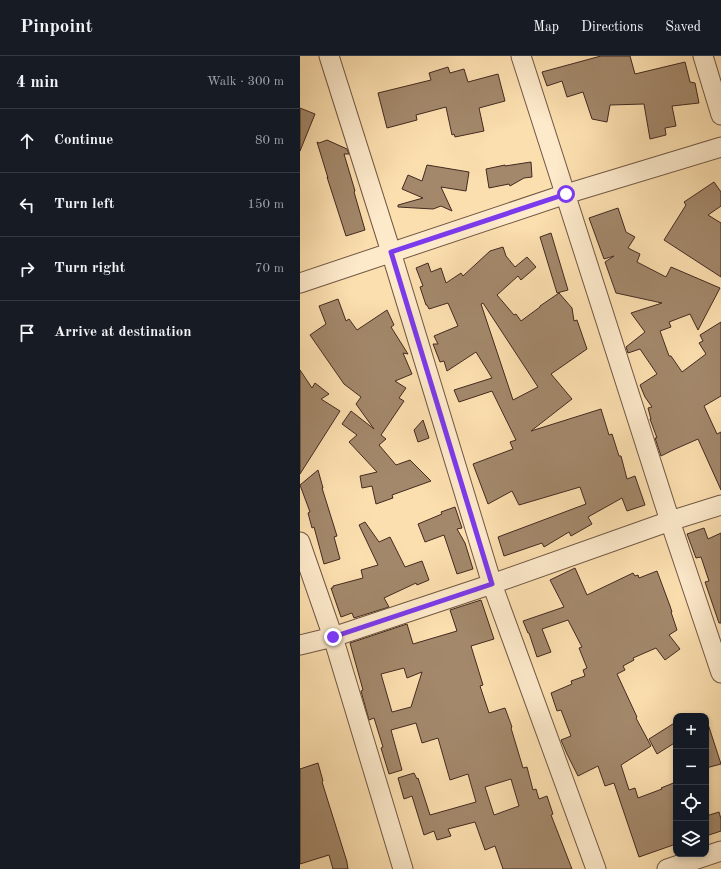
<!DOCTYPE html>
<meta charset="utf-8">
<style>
body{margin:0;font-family:"Old Standard TT",serif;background:#20242c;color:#f1f3f6}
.controls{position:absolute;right:12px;bottom:12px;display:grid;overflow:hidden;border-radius:8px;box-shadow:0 2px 6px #0003}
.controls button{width:36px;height:36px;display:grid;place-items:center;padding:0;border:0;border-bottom:1px solid #363941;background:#171b24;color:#f1f3f6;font:20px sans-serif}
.stop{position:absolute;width:12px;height:12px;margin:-9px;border:3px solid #7c3aed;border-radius:50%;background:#fff}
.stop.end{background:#7c3aed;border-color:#fff;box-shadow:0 1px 4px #0008}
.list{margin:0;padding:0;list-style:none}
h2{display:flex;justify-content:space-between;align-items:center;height:52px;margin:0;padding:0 16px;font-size:17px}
h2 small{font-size:13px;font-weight:400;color:#9ea1a6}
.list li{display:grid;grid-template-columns:26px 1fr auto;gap:12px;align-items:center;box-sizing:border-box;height:64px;padding:0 16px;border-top:1px solid #363941}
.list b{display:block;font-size:15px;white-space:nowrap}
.list em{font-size:13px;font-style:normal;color:#9ea1a6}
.icon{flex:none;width:22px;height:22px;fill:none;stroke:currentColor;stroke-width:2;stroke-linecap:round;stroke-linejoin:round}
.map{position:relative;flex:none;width:421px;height:813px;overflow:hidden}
header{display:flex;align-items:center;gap:24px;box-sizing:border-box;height:56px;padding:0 20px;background:#171b24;border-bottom:1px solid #363941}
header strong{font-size:19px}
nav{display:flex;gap:22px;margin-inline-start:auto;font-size:14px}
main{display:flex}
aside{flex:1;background:#171b24}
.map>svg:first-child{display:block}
.building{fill:#a3886b;stroke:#432a21;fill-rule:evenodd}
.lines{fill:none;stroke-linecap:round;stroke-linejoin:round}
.minor-casing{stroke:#715744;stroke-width:21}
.minor{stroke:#fdeacb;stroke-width:19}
.route{stroke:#7c3aed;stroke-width:5}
</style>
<header>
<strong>Pinpoint</strong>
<nav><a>Map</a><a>Directions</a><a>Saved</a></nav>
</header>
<main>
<aside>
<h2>4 min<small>Walk · 300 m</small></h2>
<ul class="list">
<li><svg class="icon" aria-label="ahead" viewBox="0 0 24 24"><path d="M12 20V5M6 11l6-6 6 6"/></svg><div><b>Continue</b></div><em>80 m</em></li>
<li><svg class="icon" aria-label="left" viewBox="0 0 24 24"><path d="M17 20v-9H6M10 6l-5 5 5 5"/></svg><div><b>Turn left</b></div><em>150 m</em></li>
<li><svg class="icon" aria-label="right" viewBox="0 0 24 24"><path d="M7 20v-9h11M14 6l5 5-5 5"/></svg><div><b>Turn right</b></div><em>70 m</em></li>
<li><svg class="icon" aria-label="arrive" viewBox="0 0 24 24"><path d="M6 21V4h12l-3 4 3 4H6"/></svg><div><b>Arrive at destination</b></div></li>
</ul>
</aside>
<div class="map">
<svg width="421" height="813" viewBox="0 0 421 813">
<rect width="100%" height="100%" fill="#fcdfaf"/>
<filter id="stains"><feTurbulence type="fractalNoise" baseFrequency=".005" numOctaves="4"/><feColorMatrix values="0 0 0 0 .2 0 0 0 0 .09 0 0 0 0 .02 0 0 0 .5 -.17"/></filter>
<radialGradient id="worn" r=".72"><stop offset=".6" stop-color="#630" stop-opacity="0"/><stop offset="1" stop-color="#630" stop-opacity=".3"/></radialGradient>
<path class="building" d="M301,0H330L335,18L385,6L390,26L395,27L399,47L372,50L376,70L365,72L366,79L350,83L344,48L310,49L307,66L292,63L283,36L267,41L262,25L247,30L242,16Z
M148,11L150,17L164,13L168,26L198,18L205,45L179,52L184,75L155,81L154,78L152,79L146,51L116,59L117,64L87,72L78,37L131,24L129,17Z
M0,52L15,58L0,95Z
M27,84L47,93L49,98H44L55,135L54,136L65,174L46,180L27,121L28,122L17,86L19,87Z
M231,106L232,121L224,122L210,130L209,128L189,132L186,113L205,109V110Z
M127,109L169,116L166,135L141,131L152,155L141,150L133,153L98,151V149L123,142L102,133L108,119L122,125Z
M414,126L421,136V150L408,159L421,167V221L364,184L386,149L384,146Z
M318,152L326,176L335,181L328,192L340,198L337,206L366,221L371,211L420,232L398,274L390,258L369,266L371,271L360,275L369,300H371L382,316L406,298L399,287L403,285L400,279L421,266V340L404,350L417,378L421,376V434L398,383L373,394L361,400L355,382H357L350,363H351L348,352L352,351L345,341L340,329L357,318L340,293L328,297L326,291L345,276L331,257L362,247L316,237L305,206L314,200L304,203L289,162Z
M251,177L268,234L257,237L240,181Z
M203,191L206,200L215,211L227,201L236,211L221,224L218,220L197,239L214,259L216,258L221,265L240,251V250L259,237L272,252L274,265L277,264L287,293L251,318L272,343L231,375L301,353L309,379L312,378L319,400H321L327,423L335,420L345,449L327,455L322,442L288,461L292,468L271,480L269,476L244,491L242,487L204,500L198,481L286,448L280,431L219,449L212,435L188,448L173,408L213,393L210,386L216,384L192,335L159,346L154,334L192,322L176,296L147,315L144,305L140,306L133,288H138L134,280L158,270L148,247L129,253L127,249H126L120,231L123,230L116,212L128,207L131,216L141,212L146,227L161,217L163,220L190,195ZM183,247L238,331L213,344L181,248Z
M38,243L46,265L49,263L57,274L87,254L94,269L91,271L108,298L103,297L112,318L95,325L106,332L99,342L104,345L81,379L86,383L79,389L96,409L110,404L131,425L92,439L93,442L76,448L72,430L62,432L60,420L77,416L49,386L57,379L42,368L51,355L74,373L56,348L61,341L44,328L10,279L26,268L19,250Z
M0,314L12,332L15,327L29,338L21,343L40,355L0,418Z
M123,364L129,382L118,386L114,374Z
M18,414L23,432H22L37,480L34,481L40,503L24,508L14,471L12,472L8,457L10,456L0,429Z
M155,451L162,472L157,473L165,487L173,513L157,518L144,479L125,486L118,468L142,458L141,456Z
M65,466L79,486L90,481L105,511L122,505L129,524L117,529L116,527L84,542L89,551L54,562L52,557L41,561L31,532H33V530L63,522L61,514L78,509L59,469Z
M404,472L408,483L421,477V567H419L405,526L409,525L401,501L396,502L387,478Z
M275,512L287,539L333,517L335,520L338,519L339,522L357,515L370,550L372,556H371L377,574L369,579L380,593L365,604L356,592L333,602L334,604L323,610L325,614L317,618L337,661L336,662L351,690L321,709L329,734L335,732L338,742L362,733L361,732L376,726V788L339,801L314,727L305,730L298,710L278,720L267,698L261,684L271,680L261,654L257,655L251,637L272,628L271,625L285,620L283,614L287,612L279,592L282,591L268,564L242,573L251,596L237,601L229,577H228L223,565L264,551L250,524Z
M181,544L194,583L171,590L183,629L180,630L189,657L205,652L212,671L211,672L223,712L227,711L233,734L236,733L239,743L247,740L253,758L251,759L272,813H203L195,790L185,794L175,766L148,773L151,780L137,784L134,775L124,779L112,740L104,743L98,722L114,717L117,723L118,722L130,759L176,746L168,718L150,724L138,682L122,687L116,667L91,674L102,714L89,718L81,692L83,691L74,662L69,664L61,635L63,634L50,587L107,568L113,588L157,575L150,554ZM104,612L107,622L122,616L111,651L92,656L81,618ZM211,723L219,750L194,759L185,731Z
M376,666V686L357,698L349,683Z
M408,668L421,708L406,712V669Z
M18,707L23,725L22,726L47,806V807L48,813H33L29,799L0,808V713Z
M419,756L421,763V775L406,780V760Z"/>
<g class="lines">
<defs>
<path id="minor" d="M29,0L91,196L192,528L296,813
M221,0L370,465L421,617
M403,0L421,59
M0,227L266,138L421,91
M0,486L33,581L103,813
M0,589L33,581L192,528L370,465L421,449
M367,813L421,795"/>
</defs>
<use href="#minor" class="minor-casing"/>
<use href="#minor" class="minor"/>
</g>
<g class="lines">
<path class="route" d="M33,581L192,528L91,196L266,138"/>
</g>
<rect width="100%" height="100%" filter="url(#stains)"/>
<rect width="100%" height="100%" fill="url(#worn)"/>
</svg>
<div class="controls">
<button>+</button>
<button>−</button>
<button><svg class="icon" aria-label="locate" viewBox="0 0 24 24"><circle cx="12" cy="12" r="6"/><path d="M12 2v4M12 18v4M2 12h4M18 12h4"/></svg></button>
<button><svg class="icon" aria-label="layers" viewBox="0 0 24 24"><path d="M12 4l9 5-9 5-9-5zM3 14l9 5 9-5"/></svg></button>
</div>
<div class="stop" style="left:266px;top:138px"></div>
<div class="stop end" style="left:33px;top:581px"></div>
</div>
</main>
